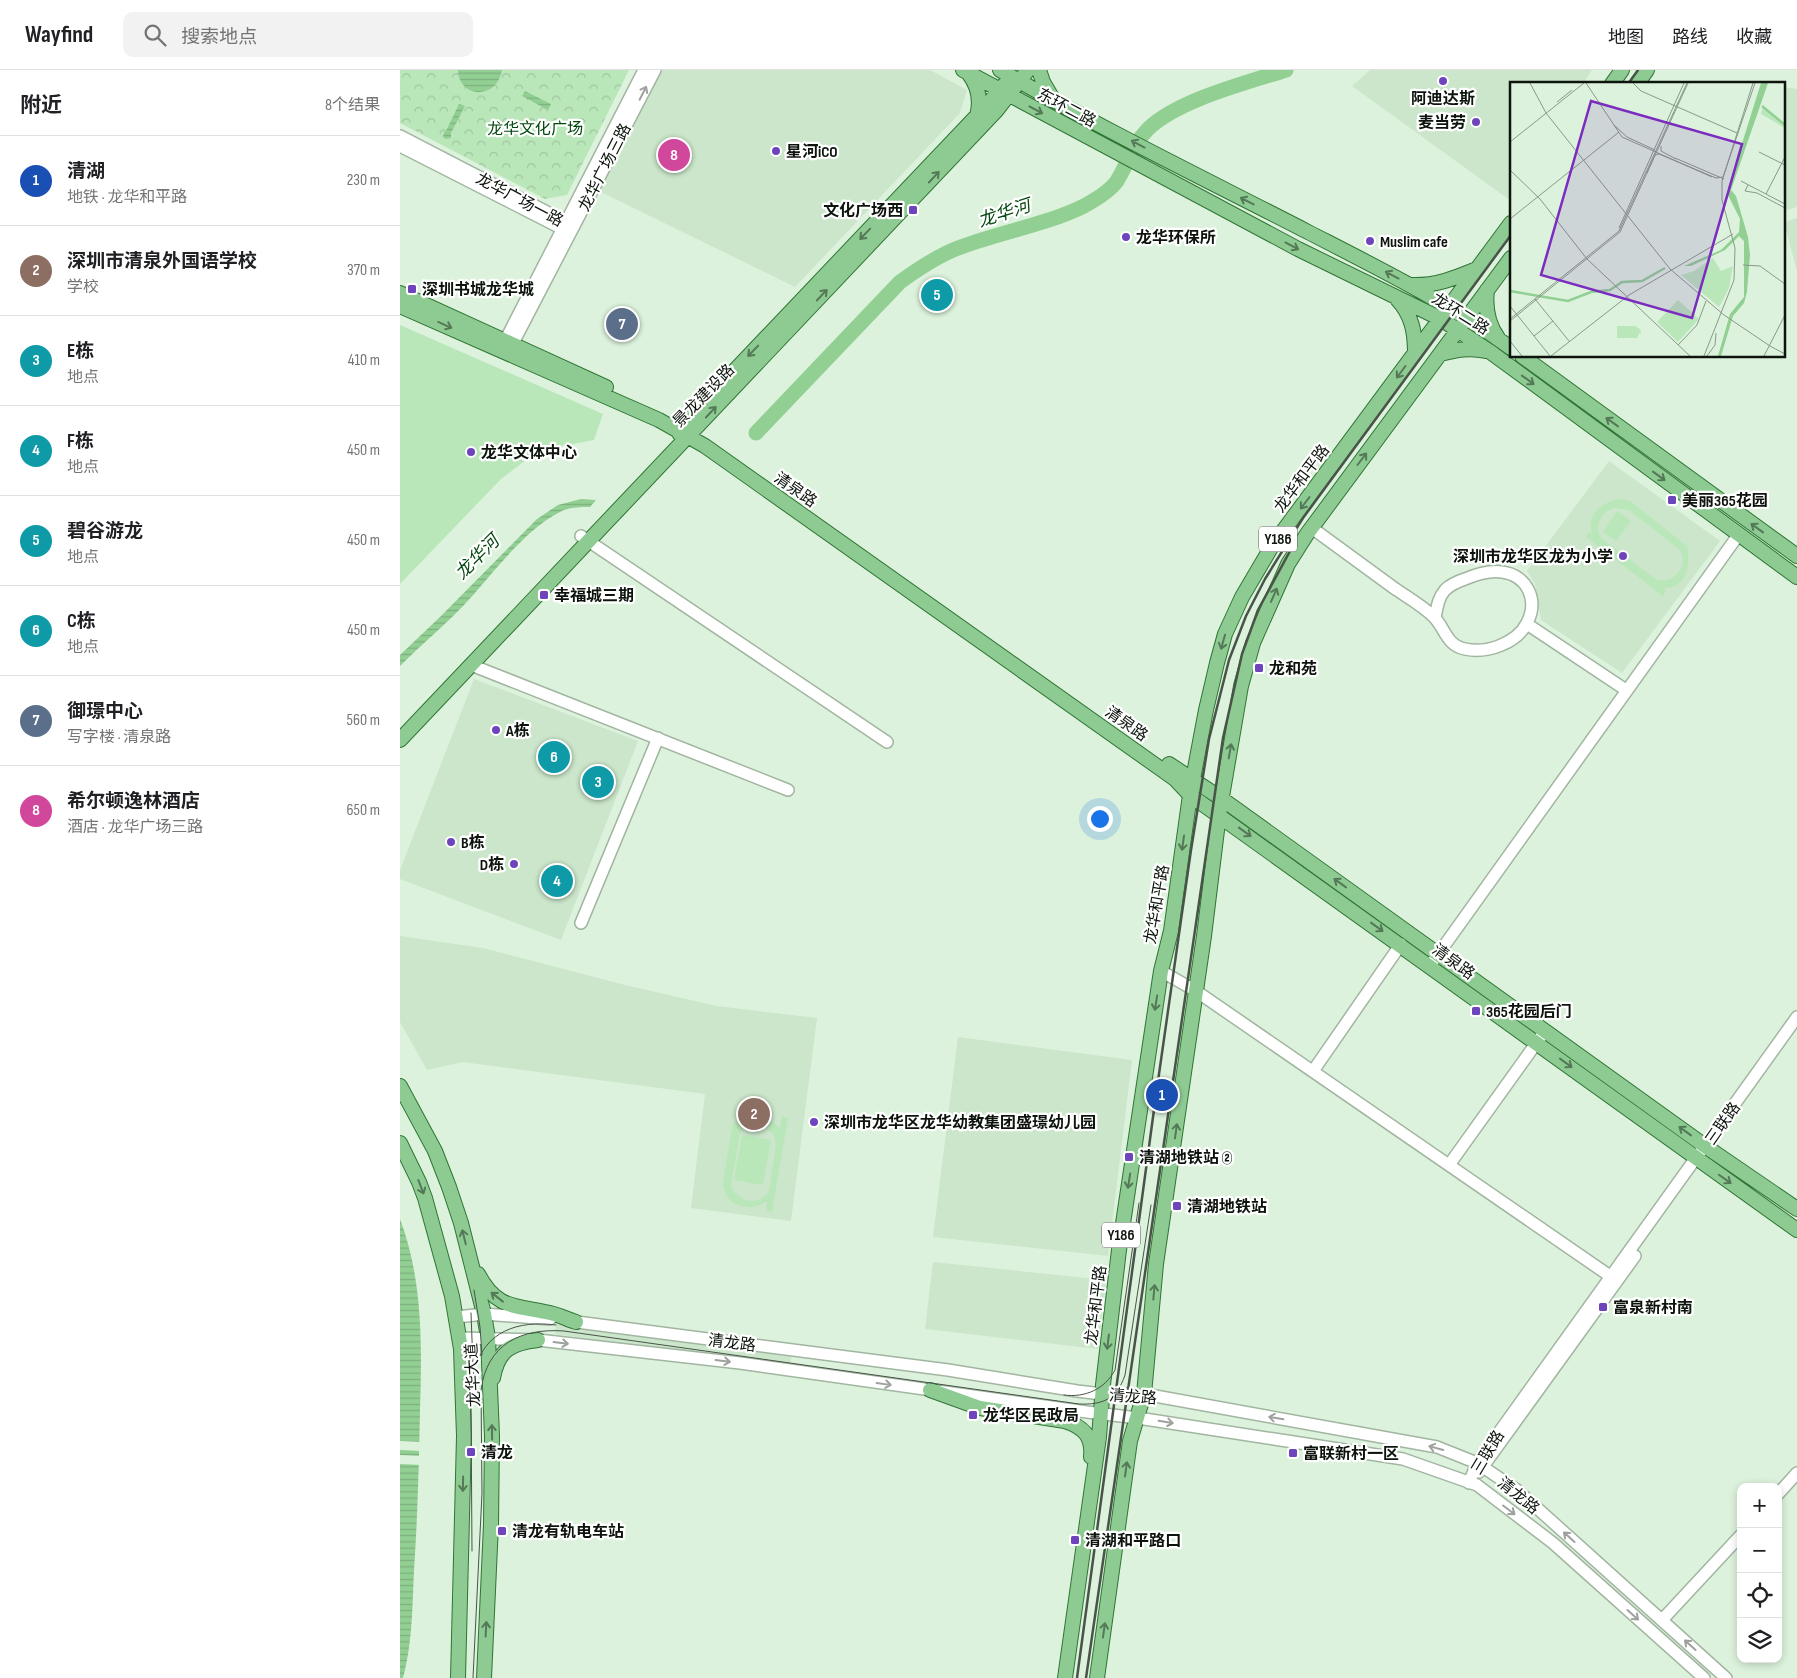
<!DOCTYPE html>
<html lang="zh">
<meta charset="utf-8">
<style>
body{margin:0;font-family:"Sofia Sans Condensed","Noto Sans SC",sans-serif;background:#f2f2f2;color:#202124}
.controls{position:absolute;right:15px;bottom:15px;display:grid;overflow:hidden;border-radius:10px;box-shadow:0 2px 8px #0003}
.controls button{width:45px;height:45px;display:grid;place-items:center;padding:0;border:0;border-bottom:1px solid #e0e0e0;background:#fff;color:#202124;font:25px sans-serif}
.you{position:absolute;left:699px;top:748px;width:18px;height:18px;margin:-12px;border:4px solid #fff;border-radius:50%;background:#1a73e8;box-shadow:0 0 0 8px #1a73e833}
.badge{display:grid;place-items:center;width:32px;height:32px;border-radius:50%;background:#1a73e8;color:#fff;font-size:16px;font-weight:700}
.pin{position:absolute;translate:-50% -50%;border:2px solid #fff;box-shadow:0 1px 5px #0006}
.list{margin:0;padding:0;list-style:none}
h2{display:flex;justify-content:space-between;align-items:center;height:65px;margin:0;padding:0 20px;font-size:21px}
h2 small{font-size:16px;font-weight:400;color:#757577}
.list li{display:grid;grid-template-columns:32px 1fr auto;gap:15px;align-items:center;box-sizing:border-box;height:90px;padding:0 20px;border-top:1px solid #e0e0e0}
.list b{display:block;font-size:19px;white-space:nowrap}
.list p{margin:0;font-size:16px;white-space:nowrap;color:#757577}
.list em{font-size:16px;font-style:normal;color:#757577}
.icon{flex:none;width:28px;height:28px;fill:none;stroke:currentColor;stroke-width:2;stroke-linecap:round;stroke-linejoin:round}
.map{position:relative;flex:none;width:1397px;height:1608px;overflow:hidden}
header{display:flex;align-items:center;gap:30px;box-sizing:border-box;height:70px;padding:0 25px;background:#fff;border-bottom:1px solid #e0e0e0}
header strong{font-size:24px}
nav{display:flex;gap:28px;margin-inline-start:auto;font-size:18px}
.search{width:350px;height:45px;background:#f2f2f2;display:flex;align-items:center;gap:12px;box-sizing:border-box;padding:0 18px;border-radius:10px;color:#757577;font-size:19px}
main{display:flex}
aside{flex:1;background:#fff}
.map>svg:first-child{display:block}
.built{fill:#cbe6ca}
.park{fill:url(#park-crowns)}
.garden{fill:#bae7ba;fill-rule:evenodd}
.water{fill:url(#water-rules)}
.pier{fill:#dcf2dc}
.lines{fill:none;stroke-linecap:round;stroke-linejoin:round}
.river{stroke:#92cf93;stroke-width:15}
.minor-casing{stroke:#a1b5a0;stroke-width:14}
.major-casing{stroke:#307535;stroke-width:16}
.minor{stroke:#fff;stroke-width:11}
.major{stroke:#8ecb93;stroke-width:14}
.tram{stroke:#485448;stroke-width:1}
.rail{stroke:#485448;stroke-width:2.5}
.oneway{stroke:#9ea19e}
.oneway2{stroke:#547957}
.poi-dot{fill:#6d44bc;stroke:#fff;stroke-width:2}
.labels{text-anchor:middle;stroke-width:4.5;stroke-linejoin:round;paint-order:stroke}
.shield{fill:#fff;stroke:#565a56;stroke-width:1}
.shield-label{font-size:15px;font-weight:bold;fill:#0d140d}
.poi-label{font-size:16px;font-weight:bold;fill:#0d140d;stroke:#fff;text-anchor:start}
.street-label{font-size:16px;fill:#0d140d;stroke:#fff}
.park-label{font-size:16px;fill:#01460d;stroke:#fff}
.water-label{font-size:18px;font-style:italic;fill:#074a11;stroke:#fff}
.inset-river{fill:none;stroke:#92cf93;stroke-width:2.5}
.inset-road{fill:none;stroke:#899989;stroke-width:1}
.view{fill:#7b2cbf;fill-opacity:0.15;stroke:#7b2cbf;stroke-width:2.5}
.inset-edge{fill:none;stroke:#0d140d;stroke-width:2.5}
</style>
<header>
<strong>Wayfind</strong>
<div class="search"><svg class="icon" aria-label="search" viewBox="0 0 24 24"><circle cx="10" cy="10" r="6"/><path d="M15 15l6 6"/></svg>搜索地点</div>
<nav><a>地图</a><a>路线</a><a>收藏</a></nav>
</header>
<main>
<aside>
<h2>附近<small>8个结果</small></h2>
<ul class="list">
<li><span class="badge" style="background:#1a4fb4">1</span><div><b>清湖</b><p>地铁 · 龙华和平路</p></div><em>230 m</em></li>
<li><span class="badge" style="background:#8d6e63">2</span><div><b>深圳市清泉外国语学校</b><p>学校</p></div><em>370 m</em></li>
<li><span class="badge" style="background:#0f9aa8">3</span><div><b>E栋</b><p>地点</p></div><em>410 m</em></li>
<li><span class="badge" style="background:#0f9aa8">4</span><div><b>F栋</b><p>地点</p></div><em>450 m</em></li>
<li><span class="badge" style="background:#0f9aa8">5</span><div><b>碧谷游龙</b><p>地点</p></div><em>450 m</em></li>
<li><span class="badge" style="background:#0f9aa8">6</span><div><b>C栋</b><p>地点</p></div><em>450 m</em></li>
<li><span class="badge" style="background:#5c6f8a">7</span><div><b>御璟中心</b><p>写字楼 · 清泉路</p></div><em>560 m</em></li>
<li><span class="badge" style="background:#d1479c">8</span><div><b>希尔顿逸林酒店</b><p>酒店 · 龙华广场三路</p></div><em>650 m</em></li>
</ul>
</aside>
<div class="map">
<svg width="1397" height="1608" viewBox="0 0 1397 1608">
<defs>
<pattern id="park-crowns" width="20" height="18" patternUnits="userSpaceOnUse" patternTransform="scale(1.25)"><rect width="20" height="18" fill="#bae7ba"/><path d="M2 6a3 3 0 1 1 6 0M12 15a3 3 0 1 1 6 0" fill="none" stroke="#9fc59f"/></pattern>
<pattern id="water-rules" width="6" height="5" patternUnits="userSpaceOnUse" patternTransform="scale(1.25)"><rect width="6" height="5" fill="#92cf93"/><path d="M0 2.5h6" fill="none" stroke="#7db17e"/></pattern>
</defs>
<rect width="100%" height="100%" fill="#dcf2dc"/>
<path class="built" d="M261,0H530L567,20L560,43L395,217L199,121Z
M970,0H1192L1183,14H1111V131L952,16Z
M1383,17L1397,19V137L1383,141Z
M1397,148V201L1384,152Z
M1209,391L1320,471L1222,603L1141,550L1135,514L1127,501Z
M74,609L238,671L161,870L0,809V800Z
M0,866L83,878L225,915L317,936L417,948L391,1151L291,1138L305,1024L63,992L27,1000L0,952Z
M558,967L732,990L708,1186L533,1167Z
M533,1192L706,1210L698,1279L525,1259Z
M156,1253L392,1284L390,1297L155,1264Z"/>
<path class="park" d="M0,0H229L167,125L145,129L0,53Z"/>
<path class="garden" d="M0,255L203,344L194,370L152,378L131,386L101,409L0,514Z
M1218,429L1230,431L1287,476C1291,495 1287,519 1263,518L1266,521L1263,526L1186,467L1189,462L1192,464C1186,445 1201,433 1218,429ZM1214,438L1229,440L1280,480C1289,496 1275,514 1257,510L1201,468C1193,456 1201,442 1214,438Z
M1217,441L1231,451L1216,471L1203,462Z
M350,1046C362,1047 373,1049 380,1059L382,1046L388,1048L372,1142L366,1140L367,1131C349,1144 324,1136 323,1112L332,1057L337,1050ZM353,1055C383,1058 376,1077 372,1099C371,1105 371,1116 368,1122C358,1138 337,1130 331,1116L340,1063L344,1058Z
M342,1065L371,1070L363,1115L334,1110Z"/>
<path class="water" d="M58,0H102C97,30 59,29 58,0Z
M125,21L151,34L148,40L122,26Z
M59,34L65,36L51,63V68L46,69L43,67L44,62L46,61Z
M181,429L196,430L190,437C180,437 169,437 160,442C124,460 91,506 64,535C44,556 21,575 0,596V585L40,547L137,449L158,435Z
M0,1149C23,1210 22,1276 20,1340C19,1388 18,1436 15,1484C12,1525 14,1568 3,1608H0Z"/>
<path class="pier" d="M0,1371L22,1372V1381L0,1380Z
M0,1385L22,1386V1395L0,1394Z"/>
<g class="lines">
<path class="river" d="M356,363L500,212C518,199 537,186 558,178C599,162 646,155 684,136C695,130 710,121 717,111C728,93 733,74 748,59C778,30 846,13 886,0"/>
<defs>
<path id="minor" d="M0,66L166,152L170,156
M0,76L163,159L170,160
M105,271L244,0
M112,275L255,0
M912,458C939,478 967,498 994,518C1007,527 1023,536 1034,547C1045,558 1046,575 1065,579C1087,584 1117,573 1127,553C1139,530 1127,505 1102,502C1089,500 1077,504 1065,509C1059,511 1050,515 1045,520C1038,528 1037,538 1035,548
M181,466L487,672
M1127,554L1226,620
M71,595L388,720
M181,853L258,668
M1034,890L1339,464
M761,901L796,921L1210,1206
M913,1001L1001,874
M1049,1095L1145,961
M57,1247L84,1244L150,1249
M169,1251L548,1300L677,1321L702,1324H744L1037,1377L1077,1393L1117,1420L1326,1608
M60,1268L138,1270L340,1293L687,1342L738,1348L1003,1389L1077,1415L1153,1473L1304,1608
M1079,1402L1235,1186
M1069,1413L1077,1393L1397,947
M1378,1424L1397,1403
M1262,1550L1341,1465"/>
<path id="major" d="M563,0L898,179L1041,249L1089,281L1397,507
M600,0C700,58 805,109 908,162C978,198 1047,232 1111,278
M639,0L643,12L653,29
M569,4C579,17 581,31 577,46
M1212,14L1222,0
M1237,14L1247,0
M1011,215C1036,216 1055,208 1077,199
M1087,220C1085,237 1088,254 1098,268
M0,223L206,317
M997,229C1012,245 1015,262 1015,283
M0,236L259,350L305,376L775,709L790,725L1397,1160
M1040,284C1056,280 1070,277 1086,281
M1122,286L1397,486
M279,363L301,336L588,34L605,14
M0,670L596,41L628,0
M769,694L822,729L1305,1076L1397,1139
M0,1016L35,1081L49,1117L61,1153L84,1244L88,1268L92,1366L91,1455L84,1608
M0,1073L19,1112L25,1128L52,1226L61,1279L64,1366L58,1608
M78,1204C97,1240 115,1235 150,1243C159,1245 167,1249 176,1252
M93,1308C98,1280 111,1273 138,1270
M530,1320L580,1338L665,1351C684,1357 693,1367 691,1387
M665,1608L699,1367L703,1315L719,1180L761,901L771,861L790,725L806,640L817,593L825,564L842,527L872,476L1111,153
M697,1608L730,1371L744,1324L756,1194L804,866L819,744L841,616L853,573L888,494L907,464L1111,188"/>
</defs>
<use href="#minor" class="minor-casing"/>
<use href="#major" class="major-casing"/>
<use href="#minor" class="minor"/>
<use href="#major" class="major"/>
<path class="tram" d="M74,1220L80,1257L82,1285
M71,1243L73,1296
M664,1325C685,1328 705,1319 715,1300L739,1133
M72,1481L71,1334C71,1323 71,1312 74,1302C84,1261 118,1250 156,1255
M73,1608L82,1423L81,1320C87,1274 121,1258 164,1261L679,1334C703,1335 717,1329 725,1305L751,1135"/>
<path class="rail" d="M1228,14L1238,0
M677,1608L756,1025L791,780L809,669L829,590L846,546L865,509L903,448L1111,165
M686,1608L823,668L842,584L858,540L896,470"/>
</g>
<defs><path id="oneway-shaft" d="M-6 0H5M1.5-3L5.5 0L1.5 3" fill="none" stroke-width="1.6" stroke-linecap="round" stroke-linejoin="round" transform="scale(1.25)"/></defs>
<g class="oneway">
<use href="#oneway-shaft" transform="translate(243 23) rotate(-63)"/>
<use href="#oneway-shaft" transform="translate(161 1273) rotate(7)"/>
<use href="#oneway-shaft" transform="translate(323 1291) rotate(7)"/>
<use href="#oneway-shaft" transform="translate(484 1314) rotate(8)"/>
<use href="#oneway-shaft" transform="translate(876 1348) rotate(-170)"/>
<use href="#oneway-shaft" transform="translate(766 1352) rotate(9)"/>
<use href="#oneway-shaft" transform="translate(1036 1378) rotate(-165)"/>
<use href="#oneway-shaft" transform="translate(1109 1440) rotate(37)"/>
<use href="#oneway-shaft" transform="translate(1169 1467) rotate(-138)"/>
<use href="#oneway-shaft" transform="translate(1233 1545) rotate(42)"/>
<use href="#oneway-shaft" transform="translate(1290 1575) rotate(-138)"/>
</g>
<g class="oneway2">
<use href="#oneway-shaft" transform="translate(636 40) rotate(28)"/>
<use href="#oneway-shaft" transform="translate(738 74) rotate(-152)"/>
<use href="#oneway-shaft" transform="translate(534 107) rotate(-47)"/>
<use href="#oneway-shaft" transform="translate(847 131) rotate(-153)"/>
<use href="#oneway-shaft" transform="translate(465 164) rotate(134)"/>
<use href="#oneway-shaft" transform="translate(892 176) rotate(28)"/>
<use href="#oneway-shaft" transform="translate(992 205) rotate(-152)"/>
<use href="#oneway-shaft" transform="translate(422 225) rotate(-47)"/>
<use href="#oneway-shaft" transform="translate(45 255) rotate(24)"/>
<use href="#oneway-shaft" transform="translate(353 281) rotate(134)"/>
<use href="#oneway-shaft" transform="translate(1001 302) rotate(127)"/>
<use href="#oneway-shaft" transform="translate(1128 310) rotate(36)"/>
<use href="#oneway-shaft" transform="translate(311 342) rotate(-47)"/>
<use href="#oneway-shaft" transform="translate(1212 352) rotate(-144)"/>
<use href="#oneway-shaft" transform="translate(962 389) rotate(-53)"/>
<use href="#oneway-shaft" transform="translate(1259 406) rotate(36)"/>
<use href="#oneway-shaft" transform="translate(905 433) rotate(127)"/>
<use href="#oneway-shaft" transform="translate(1357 458) rotate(-144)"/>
<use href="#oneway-shaft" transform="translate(874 525) rotate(-66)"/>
<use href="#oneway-shaft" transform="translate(823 572) rotate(106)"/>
<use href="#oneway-shaft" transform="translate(830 681) rotate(-80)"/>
<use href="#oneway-shaft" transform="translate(845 762) rotate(36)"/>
<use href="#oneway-shaft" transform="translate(783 773) rotate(98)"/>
<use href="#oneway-shaft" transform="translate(940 813) rotate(-144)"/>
<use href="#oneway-shaft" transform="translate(977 857) rotate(36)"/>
<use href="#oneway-shaft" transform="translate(756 933) rotate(99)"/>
<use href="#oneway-shaft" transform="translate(1166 993) rotate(36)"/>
<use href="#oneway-shaft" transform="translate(776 1061) rotate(-82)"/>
<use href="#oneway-shaft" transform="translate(1285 1061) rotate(-144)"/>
<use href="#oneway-shaft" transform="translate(1325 1109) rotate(35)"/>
<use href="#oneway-shaft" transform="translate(729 1111) rotate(99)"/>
<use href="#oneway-shaft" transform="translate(21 1117) rotate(69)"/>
<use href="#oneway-shaft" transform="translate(64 1167) rotate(-104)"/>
<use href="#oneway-shaft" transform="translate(754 1222) rotate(-85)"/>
<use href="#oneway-shaft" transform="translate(97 1227) rotate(-142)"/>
<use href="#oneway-shaft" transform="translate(708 1272) rotate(97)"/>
<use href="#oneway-shaft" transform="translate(92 1362) rotate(-91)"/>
<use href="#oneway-shaft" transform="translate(726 1399) rotate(-82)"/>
<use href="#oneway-shaft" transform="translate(63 1414) rotate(91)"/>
<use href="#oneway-shaft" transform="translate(86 1559) rotate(-87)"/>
<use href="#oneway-shaft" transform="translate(704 1560) rotate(-82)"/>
</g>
<g class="poi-dot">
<circle cx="1043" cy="11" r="5"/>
<circle cx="1076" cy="52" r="5"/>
<circle cx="376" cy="81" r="5"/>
<rect x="508" y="135" width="10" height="10" rx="2.5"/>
<circle cx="726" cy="167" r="5"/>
<circle cx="970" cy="171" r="5"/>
<rect x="7" y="214" width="10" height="10" rx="2.5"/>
<circle cx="71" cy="382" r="5"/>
<rect x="1267" y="425" width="10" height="10" rx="2.5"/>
<circle cx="1223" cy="486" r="5"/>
<rect x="139" y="520" width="10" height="10" rx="2.5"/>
<rect x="854" y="593" width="10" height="10" rx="2.5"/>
<circle cx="96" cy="660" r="5"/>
<circle cx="51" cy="772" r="5"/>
<circle cx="114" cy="794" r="5"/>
<rect x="1071" y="936" width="10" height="10" rx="2.5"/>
<circle cx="414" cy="1052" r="5"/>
<rect x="724" y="1082" width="10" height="10" rx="2.5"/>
<rect x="772" y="1131" width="10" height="10" rx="2.5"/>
<rect x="1198" y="1232" width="10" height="10" rx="2.5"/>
<rect x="568" y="1340" width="10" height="10" rx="2.5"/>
<rect x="66" y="1377" width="10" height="10" rx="2.5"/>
<rect x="888" y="1378" width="10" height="10" rx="2.5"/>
<rect x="97" y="1456" width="10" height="10" rx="2.5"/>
<rect x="670" y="1465" width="10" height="10" rx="2.5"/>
</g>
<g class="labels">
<g class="shield">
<rect x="859" y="456.5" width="38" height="25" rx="4"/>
<rect x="702" y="1152.5" width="38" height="25" rx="4"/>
</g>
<g class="shield-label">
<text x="878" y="474">Y186</text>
<text x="721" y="1170">Y186</text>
</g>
<g class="poi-label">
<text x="1043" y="34" text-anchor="middle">阿迪达斯</text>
<text x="1066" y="58" text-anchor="end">麦当劳</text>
<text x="386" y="87">星河iCO</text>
<text x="503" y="146" text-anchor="end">文化广场西</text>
<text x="736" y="173">龙华环保所</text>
<text x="980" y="177">Muslim cafe</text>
<text x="22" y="225">深圳书城龙华城</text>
<text x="81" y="388">龙华文体中心</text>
<text x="1282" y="436">美丽365花园</text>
<text x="1213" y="492" text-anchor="end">深圳市龙华区龙为小学</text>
<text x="154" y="531">幸福城三期</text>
<text x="869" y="604">龙和苑</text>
<text x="106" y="666">A栋</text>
<text x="61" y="778">B栋</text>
<text x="104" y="800" text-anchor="end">D栋</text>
<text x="1086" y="947">365花园后门</text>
<text x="424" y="1058">深圳市龙华区龙华幼教集团盛璟幼儿园</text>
<text x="739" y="1093">清湖地铁站 ②</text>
<text x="787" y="1142">清湖地铁站</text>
<text x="1213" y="1243">富泉新村南</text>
<text x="583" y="1351">龙华区民政局</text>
<text x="81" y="1388">清龙</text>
<text x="903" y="1389">富联新村一区</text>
<text x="112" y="1467">清龙有轨电车站</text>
<text x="685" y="1476">清湖和平路口</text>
</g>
<g class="street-label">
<text transform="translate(667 37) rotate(28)" y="6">东环二路</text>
<text transform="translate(204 97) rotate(-63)" y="6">龙华广场三路</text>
<text transform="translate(120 129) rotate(28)" y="6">龙华广场一路</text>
<text transform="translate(1061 243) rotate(32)" y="6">龙环二路</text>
<text transform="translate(303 325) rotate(-46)" y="6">景龙建设路</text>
<text transform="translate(901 408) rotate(-53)" y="6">龙华和平路</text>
<text transform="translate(396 419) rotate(35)" y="6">清泉路</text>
<text transform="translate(727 653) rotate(35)" y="6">清泉路</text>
<text transform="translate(756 834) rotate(-80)" y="6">龙华和平路</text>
<text transform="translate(1054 891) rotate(36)" y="6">清泉路</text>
<text transform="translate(1322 1053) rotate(-55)" y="6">三联路</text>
<text transform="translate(695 1235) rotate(-83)" y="6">龙华和平路</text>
<text transform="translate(332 1272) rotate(7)" y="6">清龙路</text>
<text transform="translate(72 1305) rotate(-93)" y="6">龙华大道</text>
<text transform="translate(733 1326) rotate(4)" y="6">清龙路</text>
<text transform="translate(1087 1382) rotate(-59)" y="6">三联路</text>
<text transform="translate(1119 1425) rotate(39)" y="6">清龙路</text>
</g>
<g class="park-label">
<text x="135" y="64">龙华文化广场</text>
</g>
<g class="water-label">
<text transform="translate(604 143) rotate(-18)" y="6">龙华河</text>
<text transform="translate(77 487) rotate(-45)" y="6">龙华河</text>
</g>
</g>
<g transform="translate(1110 12)">
<rect width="275" height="275" fill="#dcf2dc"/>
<path d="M253,25L275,43V46L251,32ZM168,218L189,237L168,260L147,240Z" fill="#bae7ba"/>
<path d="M203,176L211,189L223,184L219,206L209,225L171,193L184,189ZM107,244H125L131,248L130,254V250L127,256H107Z" fill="#bae7ba"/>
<path d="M251,1H258L221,108L226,114L238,155L240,173L237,210L234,221L223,234L211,274H208L220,232L234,215V159L229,154L215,168L181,184H174L211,168L229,150L230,137L218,113V106Z" fill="#92cf93"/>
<path class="inset-river" d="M252,24L275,43M0,209L58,219L81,210L100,208L112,200L132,199L155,186"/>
<path class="inset-road" d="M20,1L36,31L160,187L214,233L260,264M76,1L112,55L202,95M123,1L131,9L227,51M47,20L62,8M104,43L117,55L145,68M0,60L74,1M151,64V69L166,77M249,70L275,83M165,76L214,97M0,88L30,117L77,177L180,274M137,91L145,73L149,72L206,96L213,95L245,1M231,99L275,122M238,103L235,109L247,111L275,126M256,112L275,75M0,137L109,50M109,146L174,1M233,183L250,184L275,202M25,217L59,259M0,224L40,274M0,237L109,149L177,1M0,239L110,150L178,1M24,254L43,239M0,259L12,274M168,263L187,243L196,219M260,264L275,272M41,274L119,213L223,152M194,274L224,198L225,166L212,118V99L243,1M197,274L205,263L206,251M254,274L275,233"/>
<path class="view" d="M81,19L232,62L182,236L31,193Z"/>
<rect width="275" height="275" class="inset-edge"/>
</g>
</svg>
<div class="controls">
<button>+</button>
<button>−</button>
<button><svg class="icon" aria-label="locate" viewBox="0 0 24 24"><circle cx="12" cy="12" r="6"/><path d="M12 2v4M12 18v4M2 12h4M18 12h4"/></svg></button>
<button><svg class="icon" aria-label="layers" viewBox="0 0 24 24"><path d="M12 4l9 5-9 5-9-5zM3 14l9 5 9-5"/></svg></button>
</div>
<div class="you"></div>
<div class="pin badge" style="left:762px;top:1025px;background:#1a4fb4">1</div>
<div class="pin badge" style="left:354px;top:1044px;background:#8d6e63">2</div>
<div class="pin badge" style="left:198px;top:712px;background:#0f9aa8">3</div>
<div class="pin badge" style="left:157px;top:811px;background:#0f9aa8">4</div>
<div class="pin badge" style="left:537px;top:225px;background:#0f9aa8">5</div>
<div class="pin badge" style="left:154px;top:687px;background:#0f9aa8">6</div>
<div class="pin badge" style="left:222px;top:254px;background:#5c6f8a">7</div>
<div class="pin badge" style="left:274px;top:85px;background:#d1479c">8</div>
</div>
</main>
